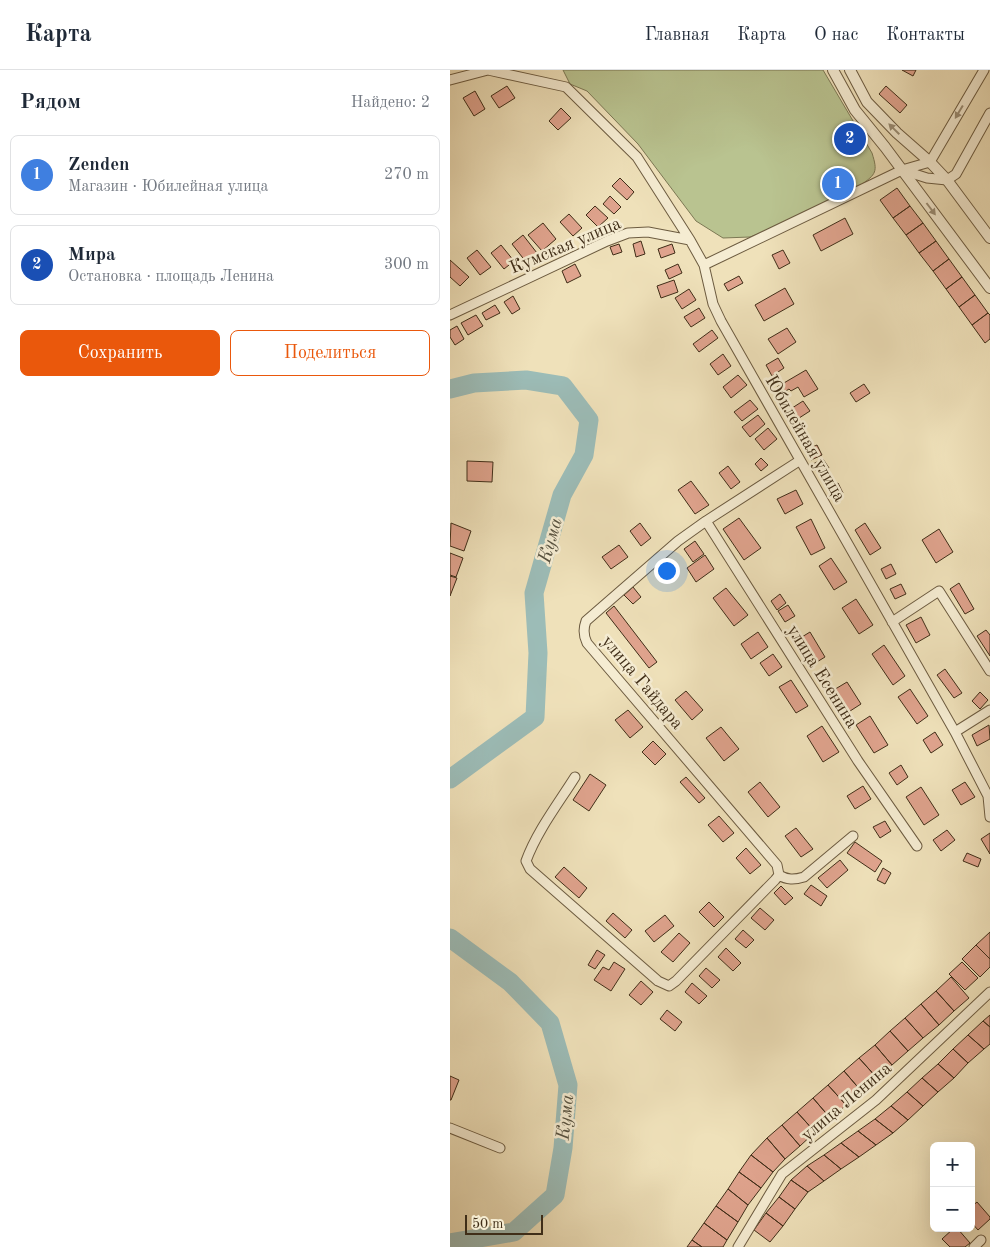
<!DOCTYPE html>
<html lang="ru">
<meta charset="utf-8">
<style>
body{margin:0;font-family:"Old Standard TT",serif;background:#f6f6f7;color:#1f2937}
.controls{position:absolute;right:15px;bottom:15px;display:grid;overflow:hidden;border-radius:8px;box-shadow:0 5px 20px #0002}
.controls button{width:45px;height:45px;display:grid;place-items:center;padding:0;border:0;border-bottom:1px solid #e0e1e3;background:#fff;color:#1f2937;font:25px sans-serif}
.scale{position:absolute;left:15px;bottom:12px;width:78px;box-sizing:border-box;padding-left:5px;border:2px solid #402e18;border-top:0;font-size:14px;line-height:18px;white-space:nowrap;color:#402e18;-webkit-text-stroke:4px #f5ecd2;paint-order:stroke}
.you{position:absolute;left:216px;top:500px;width:18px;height:18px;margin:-12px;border:4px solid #fff;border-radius:50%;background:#1a73e8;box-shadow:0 0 0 8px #1a73e833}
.badge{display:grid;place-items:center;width:32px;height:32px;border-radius:50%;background:#ea580c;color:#fff;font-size:16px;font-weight:700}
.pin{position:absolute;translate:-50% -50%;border:2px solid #fff;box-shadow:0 1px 5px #0006}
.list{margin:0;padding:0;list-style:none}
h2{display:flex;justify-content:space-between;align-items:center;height:65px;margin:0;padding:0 20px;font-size:21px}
h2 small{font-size:16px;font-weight:400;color:#747a83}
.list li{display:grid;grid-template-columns:32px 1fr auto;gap:15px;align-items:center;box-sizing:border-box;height:80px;margin:0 10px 10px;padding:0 10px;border:1px solid #e0e1e3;border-radius:8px}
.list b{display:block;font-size:19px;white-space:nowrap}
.list p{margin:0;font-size:16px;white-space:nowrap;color:#747a83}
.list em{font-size:16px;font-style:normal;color:#747a83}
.actions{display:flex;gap:10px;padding:15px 20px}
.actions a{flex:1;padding:11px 0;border:1px solid #ea580c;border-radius:8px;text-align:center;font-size:18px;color:#ea580c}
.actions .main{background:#ea580c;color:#fff}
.map{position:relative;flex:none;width:540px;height:1177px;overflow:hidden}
header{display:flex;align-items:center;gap:30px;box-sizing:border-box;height:70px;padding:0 25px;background:#fff;border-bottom:1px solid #e0e1e3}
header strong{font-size:24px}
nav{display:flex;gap:28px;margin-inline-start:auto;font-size:18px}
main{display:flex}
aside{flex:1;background:#fff}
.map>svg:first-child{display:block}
.green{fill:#b9c390;stroke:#7c7854}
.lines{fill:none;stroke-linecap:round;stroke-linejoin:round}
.river{stroke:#9cbcb7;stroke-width:19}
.building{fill:#dfa38d;stroke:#402e18}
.minor-casing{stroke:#6c5b40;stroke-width:11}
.tertiary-casing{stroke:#6c5b40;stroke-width:12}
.minor{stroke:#f5ecd2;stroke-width:9}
.tertiary{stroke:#f5ecd2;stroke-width:10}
.oneway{fill:#9a8d75}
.labels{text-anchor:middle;stroke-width:5;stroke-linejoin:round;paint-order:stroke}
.street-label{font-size:18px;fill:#402e18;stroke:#f5ecd2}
.water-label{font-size:19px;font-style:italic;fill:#575240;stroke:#f5ecd2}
</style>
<header>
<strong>Карта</strong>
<nav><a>Главная</a><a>Карта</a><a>О нас</a><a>Контакты</a></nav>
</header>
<main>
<aside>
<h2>Рядом<small>Найдено: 2</small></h2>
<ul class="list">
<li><span class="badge" style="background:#3f7fe0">1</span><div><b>Zenden</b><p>Магазин · Юбилейная улица</p></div><em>270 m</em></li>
<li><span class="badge" style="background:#1a4fb4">2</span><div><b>Мира</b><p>Остановка · площадь Ленина</p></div><em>300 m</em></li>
</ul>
<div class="actions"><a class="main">Сохранить</a><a>Поделиться</a></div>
</aside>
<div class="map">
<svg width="540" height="1177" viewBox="0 0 540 1177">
<rect width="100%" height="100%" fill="#efe1ba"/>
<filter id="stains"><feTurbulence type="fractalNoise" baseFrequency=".004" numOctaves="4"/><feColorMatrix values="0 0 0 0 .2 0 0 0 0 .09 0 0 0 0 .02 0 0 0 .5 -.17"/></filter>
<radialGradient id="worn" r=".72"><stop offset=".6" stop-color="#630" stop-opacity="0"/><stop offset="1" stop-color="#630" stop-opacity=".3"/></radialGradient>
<path class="green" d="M113,0H373L422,83C428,102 426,104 411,115L319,160L300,167L273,168L246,151L188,74L137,21L120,14Z"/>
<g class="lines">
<path class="river" d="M0,319L24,313L76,310L113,316L139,350L134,385L112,425L84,523L88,583L85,647L0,709
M0,868L60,912L100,953L118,1015L113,1078L105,1125L64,1162L0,1173"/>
</g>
<path class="building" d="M452,0H466L463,6Z
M57,16L65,28L49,38L41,26Z
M436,16L457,35L450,43L429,24Z
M25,21L35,39L24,46L13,28Z
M111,38L121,48L108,60L99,51Z
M397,57L409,76L402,80L390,62Z
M394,100L403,116L383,128L374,112Z
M170,108L184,122L177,130L162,116Z
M447,118L460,136L443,148L430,130Z
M160,126L171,137L164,144L153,134Z
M145,136L158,148L148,157L136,145Z
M460,136L473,153L456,165L443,148Z
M119,144L132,158L123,166L110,152Z
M395,148L403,164L371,181L363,165Z
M93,153L106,169L92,181L78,165Z
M473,153L486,171L469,183L456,165Z
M73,165L87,183L76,192L62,174Z
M191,171L195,184L186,187L183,174Z
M486,171L499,189L483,201L469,183Z
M169,174L172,182L163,185L160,177Z
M222,174L225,183L211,188L208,179Z
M51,175L64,191L54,199L41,183Z
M27,180L41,197L30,205L17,188Z
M333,180L340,193L329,199L322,185Z
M499,189L512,207L496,219L483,201Z
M0,190L19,207L10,216L0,207Z
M125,194L131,206L117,213L112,201Z
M228,194L232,203L219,209L215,200Z
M289,206L293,213L278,221L274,214Z
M512,207L525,225L509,237L496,219Z
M224,210L228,222L211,228L207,216Z
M335,218L344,234L314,251L305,235Z
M239,219L246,230L232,239L225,228Z
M525,225L538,243L522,255L509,237Z
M63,226L70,239L62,244L54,232Z
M45,235L50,243L36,250L32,243Z
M249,238L255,248L241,257L234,247Z
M538,243L540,245V269L535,273L522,255Z
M26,245L33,256L18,265L11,253Z
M7,256L14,269L5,275L0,267V260Z
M337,258L346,272L328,284L318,269Z
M262,260L268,268L249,282L243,274Z
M273,284L281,296L268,305L260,294Z
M328,288L334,298L322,306L316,295Z
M356,300L368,319L354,327L348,317L341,321L339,319L331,324L327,317Z
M288,305L297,315L281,328L273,317Z
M414,314L420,323L406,332L400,323Z
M300,330L308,339L292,351L284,342Z
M353,331L360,341L346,350L339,340Z
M308,345L315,354L300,367L292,357Z
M318,358L327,369L314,380L305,369Z
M367,375L372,385L361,390L356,380Z
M311,388L318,395L311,401L305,394Z
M373,389L379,398L368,404L363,394Z
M17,391L43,392L42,412L17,411Z
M278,396L290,412L281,419L269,403Z
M241,411L259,435L245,444L228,420Z
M388,413L393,423L383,428L378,419Z
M346,420L353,434L335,444L327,429Z
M289,448L311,478L294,490L273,459Z
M361,449L375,478L361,485L346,457Z
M1,453L21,461L14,481L0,476Z
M190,453L201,468L191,476L180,461Z
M415,453L431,478L420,485L405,460Z
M489,459L503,482L486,493L472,470Z
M245,471L254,484L243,492L234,479Z
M169,475L178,487L161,499L152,487Z
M0,483L13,488L6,507L0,505Z
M255,485L264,499L246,512L237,498Z
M381,488L397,512L384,520L369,496Z
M441,494L446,504L436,509L431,499Z
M0,506L7,508L0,526Z
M509,513L524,539L515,544L500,519Z
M451,514L456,524L445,529L440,519Z
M183,517L191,527L183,534L174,525Z
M276,518L298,545L284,556L263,528Z
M330,524L336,533L327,540L321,531Z
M406,529L423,555L409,564L392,538Z
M338,535L345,546L335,552L328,541Z
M164,536L207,592L199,598L156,543Z
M471,547L480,565L466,573L456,555Z
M536,560L540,565V586L527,566Z
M308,562L318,577L301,589L291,574Z
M360,562L375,587L362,595L347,570Z
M434,575L455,606L443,615L422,584Z
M323,584L332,597L319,606L310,593Z
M495,599L512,623L504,628L487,605Z
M341,610L358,636L346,643L329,617Z
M397,612L411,634L397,643L382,621Z
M460,619L478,646L467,654L448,627Z
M236,621L253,640L242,650L225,630Z
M530,622L538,630L530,639L522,631Z
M178,640L193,657L180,668L165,650Z
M420,646L438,675L424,683L406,655Z
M539,655L540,669L527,676L522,665Z
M372,656L389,682L373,692L357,666Z
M271,657L289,679L274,691L256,668Z
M485,662L493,675L481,683L473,670Z
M203,671L216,684L205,695L192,682Z
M451,695L458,707L447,715L439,703Z
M140,704L156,715L139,741L123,730Z
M236,707L255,728L249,733L230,712Z
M310,712L330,737L318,747L298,722Z
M515,712L525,727L511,735L502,720Z
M413,716L421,729L405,739L397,726Z
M471,717L489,745L474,755L456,727Z
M269,746L284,763L273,772L258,755Z
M435,751L441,761L430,768L423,757Z
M346,758L363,779L351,787L335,766Z
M497,760L505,770L491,781L483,770Z
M540,763V784L531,769Z
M405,772L432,791L425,802L397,783Z
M296,778L311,795L300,804L286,788Z
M517,783L531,789L528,797L513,791Z
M390,790L398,800L377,818L368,808Z
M114,797L137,818L129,828L105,807Z
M433,798L441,803L435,814L427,810Z
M361,815L377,826L371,836L354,824Z
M331,816L343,828L335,835L324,823Z
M259,832L274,847L264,857L249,842Z
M310,838L324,850L315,860L301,848Z
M163,843L182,860L175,868L156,851Z
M215,845L224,856L204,872L195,861Z
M293,860L304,870L296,878L285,869Z
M540,862V889L526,875Z
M229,863L240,873L223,892L211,882Z
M526,875L540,889V897L530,907L512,889Z
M276,878L291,893L283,901L268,887Z
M147,880L155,885L145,899L138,895Z
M164,892L175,899L161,921L144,910L153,897L159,900Z
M512,892L528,908L515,920L499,904Z
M256,898L270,910L262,918L249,906Z
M501,907L519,928L504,941L486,921Z
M191,911L203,922L191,935L179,925Z
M242,913L257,926L249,934L235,922Z
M486,921L504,941L489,955L471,934Z
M471,934L489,955L473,968L455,948Z
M217,940L232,952L225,961L210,949Z
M540,945V957L533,951Z
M455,948L473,968L458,981L440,961Z
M533,951L540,957V974L534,979L518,965Z
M440,961L458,981L442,995L425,975Z
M518,965L534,979L518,993L503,979Z
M425,975L442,995L427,1008L409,988Z
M503,979L518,993L504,1008L488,994Z
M409,988L427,1008L412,1022L394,1001Z
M488,994L504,1008L488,1022L472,1008Z
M394,1001L412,1022L396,1035L378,1015Z
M0,1006L9,1010L1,1030H0Z
M472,1008L488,1022L473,1036L457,1022Z
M378,1015L396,1035L381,1049L363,1028Z
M457,1022L473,1036L458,1050L441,1036Z
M363,1028L381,1049L365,1062L347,1042Z
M441,1036L458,1050L443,1063L425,1049Z
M347,1042L365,1062L350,1076L332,1055Z
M425,1049L443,1063L426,1075L408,1061Z
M332,1055L350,1076L335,1089L317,1068Z
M408,1061L426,1075L409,1087L391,1073Z
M317,1068L335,1089L323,1102L301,1085Z
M391,1073L409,1087L391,1099L374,1085Z
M301,1085L323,1102L311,1118L289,1102Z
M374,1085L391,1099L374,1111L357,1096Z
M357,1096L374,1111L358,1122L341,1110Z
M289,1102L311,1118L298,1135L278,1119Z
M341,1110L358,1122L345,1139L329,1127Z
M278,1119L298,1135L288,1152L266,1136Z
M329,1127L345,1139L333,1156L316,1143Z
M527,1132L540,1147V1149L528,1160L521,1152V1137Z
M266,1136L288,1152L277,1170L254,1153Z
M316,1143L333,1156L320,1172L304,1160Z
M254,1153L277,1170L273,1177H252L242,1170Z
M504,1158H507L520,1173L515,1177H500L492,1169Z
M242,1170L252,1177H237Z"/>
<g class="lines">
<defs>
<path id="minor" d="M0,10L38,0
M452,100L477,108L497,110L506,104L540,43
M240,170L254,195L263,234L271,251L505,662L538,726L540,747
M254,195L452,100L480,92L534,0
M0,245L157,171L178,163L198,162L240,170L187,87L116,17L38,0
M256,451L408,691L467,776
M442,552L489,521L540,601
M505,662L540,640
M125,707C108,734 87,761 76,791L80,799L208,911L219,916L226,911L325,810L329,805L327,795L137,573C133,565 133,559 136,551L228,471L256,451L349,391
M329,805C337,810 344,810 354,807L403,766
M0,1058L50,1078
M288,1177L332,1104L426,1030L540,922
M524,1177L531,1170"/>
<path id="tertiary" d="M383,0L405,40L435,77L540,218
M400,0L417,32L447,63L480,92L497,110L540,168"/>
</defs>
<use href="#minor" class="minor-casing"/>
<use href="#tertiary" class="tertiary-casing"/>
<use href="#minor" class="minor"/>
<use href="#tertiary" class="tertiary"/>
</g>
<defs><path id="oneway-solid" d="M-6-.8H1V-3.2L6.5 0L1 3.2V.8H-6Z" transform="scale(1.25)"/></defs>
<g class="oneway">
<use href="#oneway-solid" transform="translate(509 42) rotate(121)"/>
<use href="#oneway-solid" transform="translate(444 59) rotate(-135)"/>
<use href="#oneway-solid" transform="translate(481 139) rotate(53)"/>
</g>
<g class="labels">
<g class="street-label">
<text transform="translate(115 175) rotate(-23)" y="6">Кумская улица</text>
<text transform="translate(356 368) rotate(60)" y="6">Юбилейная улица</text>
<text transform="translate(373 606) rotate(58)" y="6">улица Есенина</text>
<text transform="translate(193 612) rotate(50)" y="6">улица Гайдара</text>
<text transform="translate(396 1031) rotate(-40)" y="6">улица Ленина</text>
</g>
<g class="water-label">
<text transform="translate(99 470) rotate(-74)" y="7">Кума</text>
<text transform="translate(114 1047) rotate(-84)" y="7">Кума</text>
</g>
</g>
<rect width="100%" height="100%" filter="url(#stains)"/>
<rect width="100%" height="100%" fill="url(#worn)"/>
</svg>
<div class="controls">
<button>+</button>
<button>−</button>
</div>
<div class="scale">50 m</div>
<div class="you"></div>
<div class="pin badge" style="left:388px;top:114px;background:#3f7fe0">1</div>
<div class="pin badge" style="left:400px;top:69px;background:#1a4fb4">2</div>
</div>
</main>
